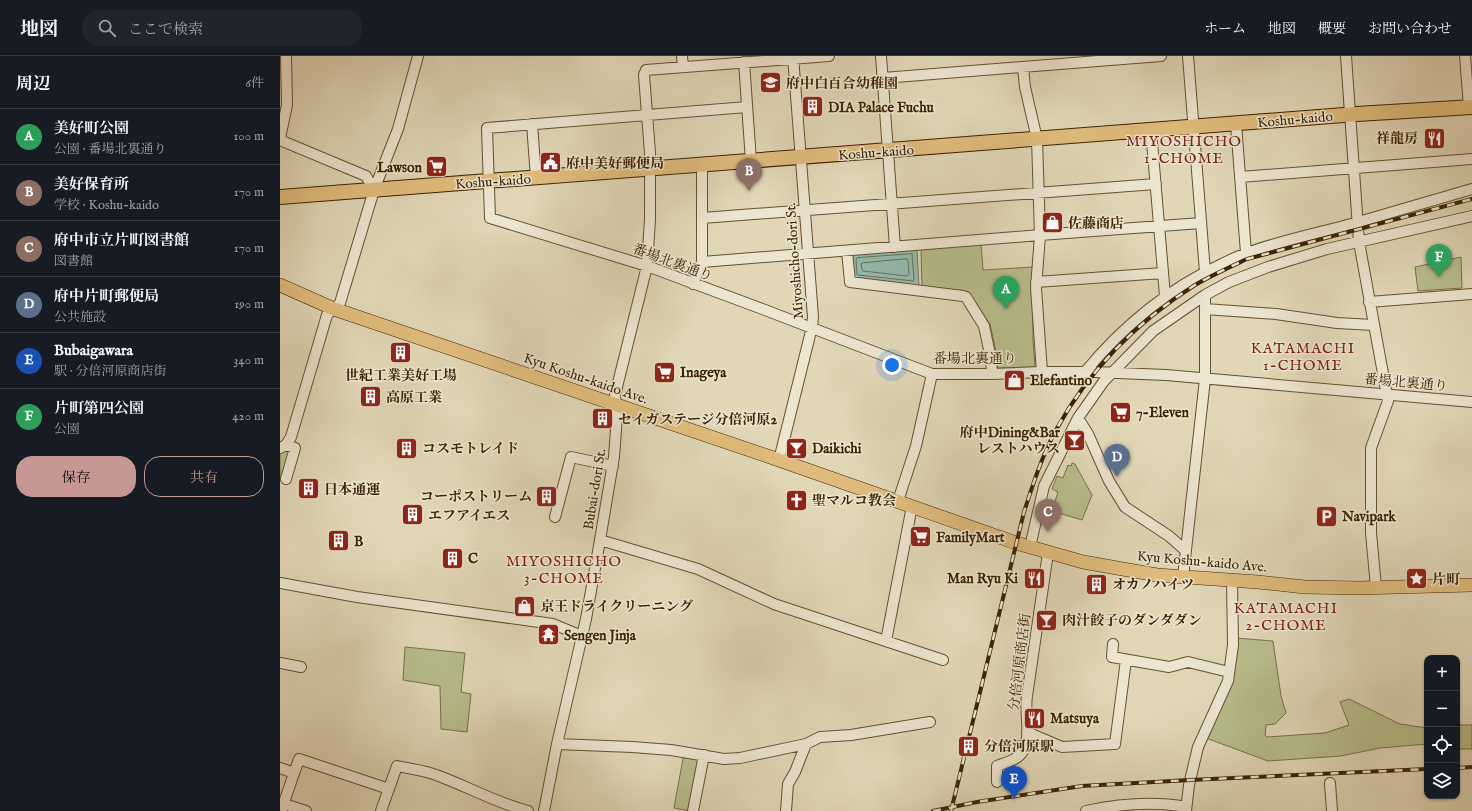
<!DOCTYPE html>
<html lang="ja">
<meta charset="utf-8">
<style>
body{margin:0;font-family:"IM FELL English","Noto Serif JP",serif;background:#20242c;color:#f1f3f6}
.controls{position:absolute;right:12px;bottom:12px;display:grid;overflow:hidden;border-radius:8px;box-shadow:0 1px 3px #0004}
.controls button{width:36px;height:36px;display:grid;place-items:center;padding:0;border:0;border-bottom:1px solid #363941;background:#171b24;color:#f1f3f6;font:20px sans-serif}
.you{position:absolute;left:612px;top:309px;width:14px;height:14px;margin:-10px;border:3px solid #fff;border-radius:50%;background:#1a73e8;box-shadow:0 0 0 6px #1a73e833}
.badge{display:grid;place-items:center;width:26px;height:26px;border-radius:50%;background:#c59692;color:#fff;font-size:13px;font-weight:700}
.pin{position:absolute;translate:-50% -33px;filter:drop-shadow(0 1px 2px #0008)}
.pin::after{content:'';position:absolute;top:21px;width:14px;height:12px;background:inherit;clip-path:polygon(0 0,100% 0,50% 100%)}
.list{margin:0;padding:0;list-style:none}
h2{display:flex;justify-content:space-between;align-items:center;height:52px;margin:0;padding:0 16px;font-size:17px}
h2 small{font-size:13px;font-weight:400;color:#9ea1a6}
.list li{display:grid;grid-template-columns:26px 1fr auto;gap:12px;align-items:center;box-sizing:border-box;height:56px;padding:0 16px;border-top:1px solid #363941}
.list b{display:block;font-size:15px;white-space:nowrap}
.list p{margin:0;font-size:13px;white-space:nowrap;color:#9ea1a6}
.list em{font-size:13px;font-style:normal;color:#9ea1a6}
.actions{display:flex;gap:8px;padding:12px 16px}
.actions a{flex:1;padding:9px 0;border:1px solid #c59692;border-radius:16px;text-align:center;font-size:14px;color:#c59692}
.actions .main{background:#c59692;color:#111}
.icon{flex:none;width:22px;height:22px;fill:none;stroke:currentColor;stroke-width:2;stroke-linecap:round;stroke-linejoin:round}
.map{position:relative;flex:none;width:1192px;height:755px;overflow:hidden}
header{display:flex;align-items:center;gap:24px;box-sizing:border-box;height:56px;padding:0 20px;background:#171b24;border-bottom:1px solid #363941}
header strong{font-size:19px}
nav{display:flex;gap:22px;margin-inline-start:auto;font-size:14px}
.search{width:280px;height:36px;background:#20242c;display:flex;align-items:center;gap:10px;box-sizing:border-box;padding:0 14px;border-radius:16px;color:#9ea1a6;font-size:15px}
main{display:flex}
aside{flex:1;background:#171b24}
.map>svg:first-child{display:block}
.green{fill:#b7bd8b;stroke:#7a7047}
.water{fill:#94baac;stroke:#717e68}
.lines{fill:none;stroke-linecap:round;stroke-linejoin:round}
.shore{stroke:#686e58;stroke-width:1}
.minor-casing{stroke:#655030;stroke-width:12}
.major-casing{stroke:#3c2303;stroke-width:14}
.highway-casing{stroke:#3c2303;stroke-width:16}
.minor{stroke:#ece5d0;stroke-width:10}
.major{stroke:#e0bc7c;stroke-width:13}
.highway{stroke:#e0bc7c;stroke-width:14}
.rail-casing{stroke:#3c2303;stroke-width:4}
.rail{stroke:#ece5d0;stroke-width:2.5;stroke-dasharray:8;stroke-linecap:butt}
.labels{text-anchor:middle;stroke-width:3;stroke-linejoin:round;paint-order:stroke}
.poi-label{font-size:14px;font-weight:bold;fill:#3c2303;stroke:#ece5d0;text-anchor:start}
.street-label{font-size:14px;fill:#3c2303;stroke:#ece5d0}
.neighbourhood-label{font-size:15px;letter-spacing:1px;fill:#7a1f14;stroke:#ece5d0}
</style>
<header>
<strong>地図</strong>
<div class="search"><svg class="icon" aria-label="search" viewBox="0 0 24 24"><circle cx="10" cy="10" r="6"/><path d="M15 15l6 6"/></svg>ここで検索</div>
<nav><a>ホーム</a><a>地図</a><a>概要</a><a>お問い合わせ</a></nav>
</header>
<main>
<aside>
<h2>周辺<small>6件</small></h2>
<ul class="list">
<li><span class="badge" style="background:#2e9e5b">A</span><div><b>美好町公園</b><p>公園 · 番場北裏通り</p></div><em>100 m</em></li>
<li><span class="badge" style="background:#8d6e63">B</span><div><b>美好保育所</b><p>学校 · Koshu-kaido</p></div><em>170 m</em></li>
<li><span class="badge" style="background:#8d6e63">C</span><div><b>府中市立片町図書館</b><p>図書館</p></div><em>170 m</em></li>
<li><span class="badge" style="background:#5c6f8a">D</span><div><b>府中片町郵便局</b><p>公共施設</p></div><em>190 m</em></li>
<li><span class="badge" style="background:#1a4fb4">E</span><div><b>Bubaigawara</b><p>駅 · 分倍河原商店街</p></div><em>340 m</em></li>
<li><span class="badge" style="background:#2e9e5b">F</span><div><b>片町第四公園</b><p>公園</p></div><em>420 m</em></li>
</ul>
<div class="actions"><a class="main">保存</a><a>共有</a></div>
</aside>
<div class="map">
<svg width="1192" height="755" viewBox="0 0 1192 755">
<rect width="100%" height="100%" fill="#e1d7b7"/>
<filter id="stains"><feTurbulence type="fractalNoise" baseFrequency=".005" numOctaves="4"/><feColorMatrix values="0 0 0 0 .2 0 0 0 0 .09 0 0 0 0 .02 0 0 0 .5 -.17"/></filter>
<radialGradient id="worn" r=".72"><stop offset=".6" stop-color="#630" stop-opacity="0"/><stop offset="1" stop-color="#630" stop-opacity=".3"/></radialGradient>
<path class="green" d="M701,188L703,214L753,211L752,220L753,285L755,311L717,312V300L710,268L688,237L683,235L642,230L641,193Z
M1181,201L1182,232L1138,235L1135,211Z
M12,393L2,423L0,422V395Z
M792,407L795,408L812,439L802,464L772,455L778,436L772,433L777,420L783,422L788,409L791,410Z
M956,582L993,585L1001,640L1006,657L995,668L986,669L985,679L987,681L1045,677L1069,669L1060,646L1069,643L1120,668L1147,672V688L1100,692L1061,700L988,705L926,682Z
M125,591L185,597L181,636L191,638L187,676L161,673L160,630L123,624Z
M1177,669H1192V693H1179L1177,691Z
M404,697L421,700L410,755L394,752Z"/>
<path class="water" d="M637,193L639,230L573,222L572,198Z"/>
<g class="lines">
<path class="shore" d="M632,198L634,223L633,225L578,219L577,218L576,204L577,202Z
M627,203L628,205L629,218L627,220L583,215L582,213L581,208L583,207Z"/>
<defs>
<path id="minor" d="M402,0L403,11
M601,0L615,191
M908,0L925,216
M1066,0L1079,186L1108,345L1091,392V477L1096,531
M1185,0L1189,51
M464,6L471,105
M743,11L745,31L757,83L760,179L756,232L762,316
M603,22L881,0
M467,51L207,72L210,162L367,210L485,254L652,318H712L762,316H815L886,319L1192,346
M252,68L256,122
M956,68L966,197
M871,74L885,240
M0,82L7,49L6,0
M0,84L86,120L94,134
M960,121L1192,103
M422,162L876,128
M567,195L570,226L683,240L686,241L704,270L711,303L712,318
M422,206L760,179L921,167
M756,226L883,217
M413,228L422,206V109
M1089,246L1192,238
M925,253L996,258L1057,267L1093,269
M805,316C843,270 888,233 942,208C950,204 958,200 967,197C1002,184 1039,177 1075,167C1114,156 1153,144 1192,133
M798,362L808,378L829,425L845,451L889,480L906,495
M6,389L15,392L6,423
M0,392L6,389L11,381L47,259L60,247L94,134L118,73L138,0
M499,404L532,271L533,261L513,0
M618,445L636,390L652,318
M275,461L291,401L333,410
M320,484L418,513L494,548L663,604
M750,491L764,430L798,362L824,325L873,275L925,239L949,226L988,211L1047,193L1192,160
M903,521L925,323V239
M0,527L77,541L273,568L302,580
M606,585L632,450
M833,588L832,601L889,611L908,606L949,616
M0,607L21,611
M747,676L782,691L835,688L846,604
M277,688L352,691L391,694L444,703L460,702L526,688L540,681L571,679L650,666
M0,712L14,717
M717,726V710C727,706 738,704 743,695C752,678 744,657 747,640C754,592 761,544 768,497
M1050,727L1052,755
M4,748L26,755
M1,755L19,703L109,733
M101,755L117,710C130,713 144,714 156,719C187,730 216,747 248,755
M264,755L277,688L306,563L320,484L334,401L337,360L335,339L367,210L370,163V97L364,19L366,14L549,0
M413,755L424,699
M506,755L508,728L515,716L526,688
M806,755C839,748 873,745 906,751
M906,755L909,729L918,691L948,625L953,589L952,524"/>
<path id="major" d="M0,229L54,253L499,404L736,487L803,506L877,519L978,526L1025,531L1079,532L1192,529"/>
<path id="highway" d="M0,141L1077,58L1192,51"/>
</defs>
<use href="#minor" class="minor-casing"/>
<use href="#major" class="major-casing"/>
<use href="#highway" class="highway-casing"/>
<use href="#minor" class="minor"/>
<use href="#major" class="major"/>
<use href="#highway" class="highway"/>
<defs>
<path id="rail" d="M1177,712L1192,711
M653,755L697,746L802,730L910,724L1147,713
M671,755L744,456C753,428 762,400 776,374C809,314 858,265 915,229C932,219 950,211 967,203L1192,143"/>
</defs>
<use href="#rail" class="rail-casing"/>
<use href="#rail" class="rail"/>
</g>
<defs>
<symbol id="school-square" viewBox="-11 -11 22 22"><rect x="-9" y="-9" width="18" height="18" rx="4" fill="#8f2418" stroke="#ece5d0"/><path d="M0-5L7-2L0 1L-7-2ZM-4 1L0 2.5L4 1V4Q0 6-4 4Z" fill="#fff"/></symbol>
<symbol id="building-square" viewBox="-11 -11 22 22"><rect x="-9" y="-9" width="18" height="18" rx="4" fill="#8f2418" stroke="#ece5d0"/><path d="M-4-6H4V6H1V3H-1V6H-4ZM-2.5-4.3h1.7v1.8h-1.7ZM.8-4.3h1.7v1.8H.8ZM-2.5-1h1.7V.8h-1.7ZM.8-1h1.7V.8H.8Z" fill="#fff"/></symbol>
<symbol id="restaurant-square" viewBox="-11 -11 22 22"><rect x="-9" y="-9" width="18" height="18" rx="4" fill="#8f2418" stroke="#ece5d0"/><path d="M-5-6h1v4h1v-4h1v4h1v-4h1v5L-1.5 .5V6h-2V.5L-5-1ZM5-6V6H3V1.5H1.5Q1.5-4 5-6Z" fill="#fff"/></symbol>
<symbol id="civic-square" viewBox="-11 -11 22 22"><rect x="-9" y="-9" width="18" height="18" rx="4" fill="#8f2418" stroke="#ece5d0"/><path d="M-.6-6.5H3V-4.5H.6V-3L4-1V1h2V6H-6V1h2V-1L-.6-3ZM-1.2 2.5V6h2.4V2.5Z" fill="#fff"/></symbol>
<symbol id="supermarket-square" viewBox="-11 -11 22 22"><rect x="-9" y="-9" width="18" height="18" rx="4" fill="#8f2418" stroke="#ece5d0"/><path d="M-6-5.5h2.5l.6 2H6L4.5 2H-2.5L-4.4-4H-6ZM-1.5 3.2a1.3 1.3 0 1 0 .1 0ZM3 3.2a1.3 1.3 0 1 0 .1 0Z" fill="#fff"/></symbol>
<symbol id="shop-square" viewBox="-11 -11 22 22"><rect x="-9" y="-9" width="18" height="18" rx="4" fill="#8f2418" stroke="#ece5d0"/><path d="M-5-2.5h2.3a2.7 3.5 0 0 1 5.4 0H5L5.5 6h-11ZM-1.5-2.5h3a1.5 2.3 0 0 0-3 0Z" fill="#fff"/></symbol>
<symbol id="bar-square" viewBox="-11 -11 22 22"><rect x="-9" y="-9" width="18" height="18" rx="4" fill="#8f2418" stroke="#ece5d0"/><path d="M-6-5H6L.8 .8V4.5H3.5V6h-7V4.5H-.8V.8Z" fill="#fff"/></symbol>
<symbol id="church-square" viewBox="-11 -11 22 22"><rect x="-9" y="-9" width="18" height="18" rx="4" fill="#8f2418" stroke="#ece5d0"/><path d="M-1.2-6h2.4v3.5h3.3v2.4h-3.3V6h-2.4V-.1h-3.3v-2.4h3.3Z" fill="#fff"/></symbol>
<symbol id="parking-square" viewBox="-11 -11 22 22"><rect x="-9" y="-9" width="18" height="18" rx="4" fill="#8f2418" stroke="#ece5d0"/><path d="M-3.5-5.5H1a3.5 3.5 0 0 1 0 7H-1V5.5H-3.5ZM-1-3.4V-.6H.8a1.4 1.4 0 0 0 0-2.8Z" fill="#fff"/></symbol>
<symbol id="sight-square" viewBox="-11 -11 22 22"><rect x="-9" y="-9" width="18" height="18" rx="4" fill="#8f2418" stroke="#ece5d0"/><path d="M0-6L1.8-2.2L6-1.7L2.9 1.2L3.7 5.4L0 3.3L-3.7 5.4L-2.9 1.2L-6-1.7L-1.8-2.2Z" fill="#fff"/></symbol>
<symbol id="temple-square" viewBox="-11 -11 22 22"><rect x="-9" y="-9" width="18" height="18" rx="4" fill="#8f2418" stroke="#ece5d0"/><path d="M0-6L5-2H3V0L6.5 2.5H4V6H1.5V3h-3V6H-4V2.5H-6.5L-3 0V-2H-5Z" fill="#fff"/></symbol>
</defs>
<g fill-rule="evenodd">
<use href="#school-square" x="478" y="14" width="25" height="25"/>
<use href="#building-square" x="520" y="38" width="25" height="25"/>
<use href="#restaurant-square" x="1142" y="70" width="25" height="25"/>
<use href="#civic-square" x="258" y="94" width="25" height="25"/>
<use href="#supermarket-square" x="144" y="98" width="25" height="25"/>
<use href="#shop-square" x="760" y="154" width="25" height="25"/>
<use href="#building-square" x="108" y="284" width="25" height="25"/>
<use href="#supermarket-square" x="372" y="304" width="25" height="25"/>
<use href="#shop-square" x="722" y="312" width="25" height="25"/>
<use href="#building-square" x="78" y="328" width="25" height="25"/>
<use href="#supermarket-square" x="828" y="344" width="25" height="25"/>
<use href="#building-square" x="310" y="350" width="25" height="25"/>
<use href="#bar-square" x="782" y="372" width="25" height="25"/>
<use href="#building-square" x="114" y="380" width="25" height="25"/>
<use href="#bar-square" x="504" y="380" width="25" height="25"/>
<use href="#building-square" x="16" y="420" width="25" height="25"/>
<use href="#building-square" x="254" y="428" width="25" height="25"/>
<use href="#church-square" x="504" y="432" width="25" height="25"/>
<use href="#building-square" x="120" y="446" width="25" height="25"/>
<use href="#parking-square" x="1034" y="448" width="25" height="25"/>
<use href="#supermarket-square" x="628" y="468" width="25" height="25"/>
<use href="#building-square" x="46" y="472" width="25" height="25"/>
<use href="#building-square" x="160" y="490" width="25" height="25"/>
<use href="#restaurant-square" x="742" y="510" width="25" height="25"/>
<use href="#sight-square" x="1124" y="510" width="25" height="25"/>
<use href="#building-square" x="804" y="516" width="25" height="25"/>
<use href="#shop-square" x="232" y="538" width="25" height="25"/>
<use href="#bar-square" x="754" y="552" width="25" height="25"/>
<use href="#temple-square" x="256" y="566" width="25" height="25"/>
<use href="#restaurant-square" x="742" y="650" width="25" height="25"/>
<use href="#building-square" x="676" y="678" width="25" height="25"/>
</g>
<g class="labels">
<g class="poi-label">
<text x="506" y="32">府中白百合幼稚園</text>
<text x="548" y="56">DIA Palace Fuchu</text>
<text x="1138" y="87" text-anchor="end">祥龍房</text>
<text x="286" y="112">府中美好郵便局</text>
<text x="142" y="116" text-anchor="end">Lawson</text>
<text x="788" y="172">佐藤商店</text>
<text x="400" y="321">Inageya</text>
<text x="121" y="324" text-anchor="middle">世紀工業美好工場</text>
<text x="750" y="329">Elefantino</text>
<text x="106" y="346">高原工業</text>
<text x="856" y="361">7-Eleven</text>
<text x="338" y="368">セイガステージ分倍河原2</text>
<text x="780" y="381" text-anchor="end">府中Dining&amp;Bar<tspan x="780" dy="16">レストハウス</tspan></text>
<text x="142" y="397">コスモトレイド</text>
<text x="532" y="397">Daikichi</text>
<text x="44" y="438">日本通運</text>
<text x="252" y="445" text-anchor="end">コーポストリーム</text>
<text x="532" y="449">聖マルコ教会</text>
<text x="148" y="464">エフアイエス</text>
<text x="1062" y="465">Navipark</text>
<text x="656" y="486">FamilyMart</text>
<text x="74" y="490">B</text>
<text x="188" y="507">C</text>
<text x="738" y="527" text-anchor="end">Man Ryu Ki</text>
<text x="1152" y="528">片町</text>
<text x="832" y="533">オカノハイツ</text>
<text x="260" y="555">京王ドライクリーニング</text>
<text x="782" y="569">肉汁餃子のダンダダン</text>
<text x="284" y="584">Sengen Jinja</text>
<text x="770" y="667">Matsuya</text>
<text x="704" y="695">分倍河原駅</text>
</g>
<g class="street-label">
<text transform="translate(1015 63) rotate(-5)" y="5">Koshu-kaido</text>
<text transform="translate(596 96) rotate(-4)" y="5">Koshu-kaido</text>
<text transform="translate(213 125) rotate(-4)" y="5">Koshu-kaido</text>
<text transform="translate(514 205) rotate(-94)" y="5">Miyoshicho-dori St.</text>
<text transform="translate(393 206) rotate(20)" y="5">番場北裏通り</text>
<text x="695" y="307">番場北裏通り</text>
<text transform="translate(306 322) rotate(19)" y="5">Kyu Koshu-kaido Ave.</text>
<text transform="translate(1126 326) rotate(5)" y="5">番場北裏通り</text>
<text transform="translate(314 433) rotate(-81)" y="5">Bubai-dori St.</text>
<text transform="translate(922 505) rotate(5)" y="5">Kyu Koshu-kaido Ave.</text>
<text transform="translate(739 606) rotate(-83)" y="5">分倍河原商店街</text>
</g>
<g class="neighbourhood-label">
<text x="904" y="90">MIYOSHICHO<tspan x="904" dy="17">1-CHOME</tspan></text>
<text x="1023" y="297">KATAMACHI<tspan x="1023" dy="17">1-CHOME</tspan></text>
<text x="284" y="510">MIYOSHICHO<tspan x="284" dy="17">3-CHOME</tspan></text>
<text x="1006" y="557">KATAMACHI<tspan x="1006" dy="17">2-CHOME</tspan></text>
</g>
</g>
<rect width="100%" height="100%" filter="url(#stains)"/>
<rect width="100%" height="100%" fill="url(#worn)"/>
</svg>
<div class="controls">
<button>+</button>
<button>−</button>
<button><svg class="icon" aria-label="locate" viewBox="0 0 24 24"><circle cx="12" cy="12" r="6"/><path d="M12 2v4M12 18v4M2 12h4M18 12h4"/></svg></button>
<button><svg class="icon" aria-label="layers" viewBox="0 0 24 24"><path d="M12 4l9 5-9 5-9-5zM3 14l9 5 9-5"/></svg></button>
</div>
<div class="you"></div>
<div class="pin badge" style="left:726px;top:253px;background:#2e9e5b">A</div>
<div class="pin badge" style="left:469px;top:135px;background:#8d6e63">B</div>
<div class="pin badge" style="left:768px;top:476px;background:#8d6e63">C</div>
<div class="pin badge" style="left:837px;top:421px;background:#5c6f8a">D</div>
<div class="pin badge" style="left:734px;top:743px;background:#1a4fb4">E</div>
<div class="pin badge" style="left:1159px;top:221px;background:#2e9e5b">F</div>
</div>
</main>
